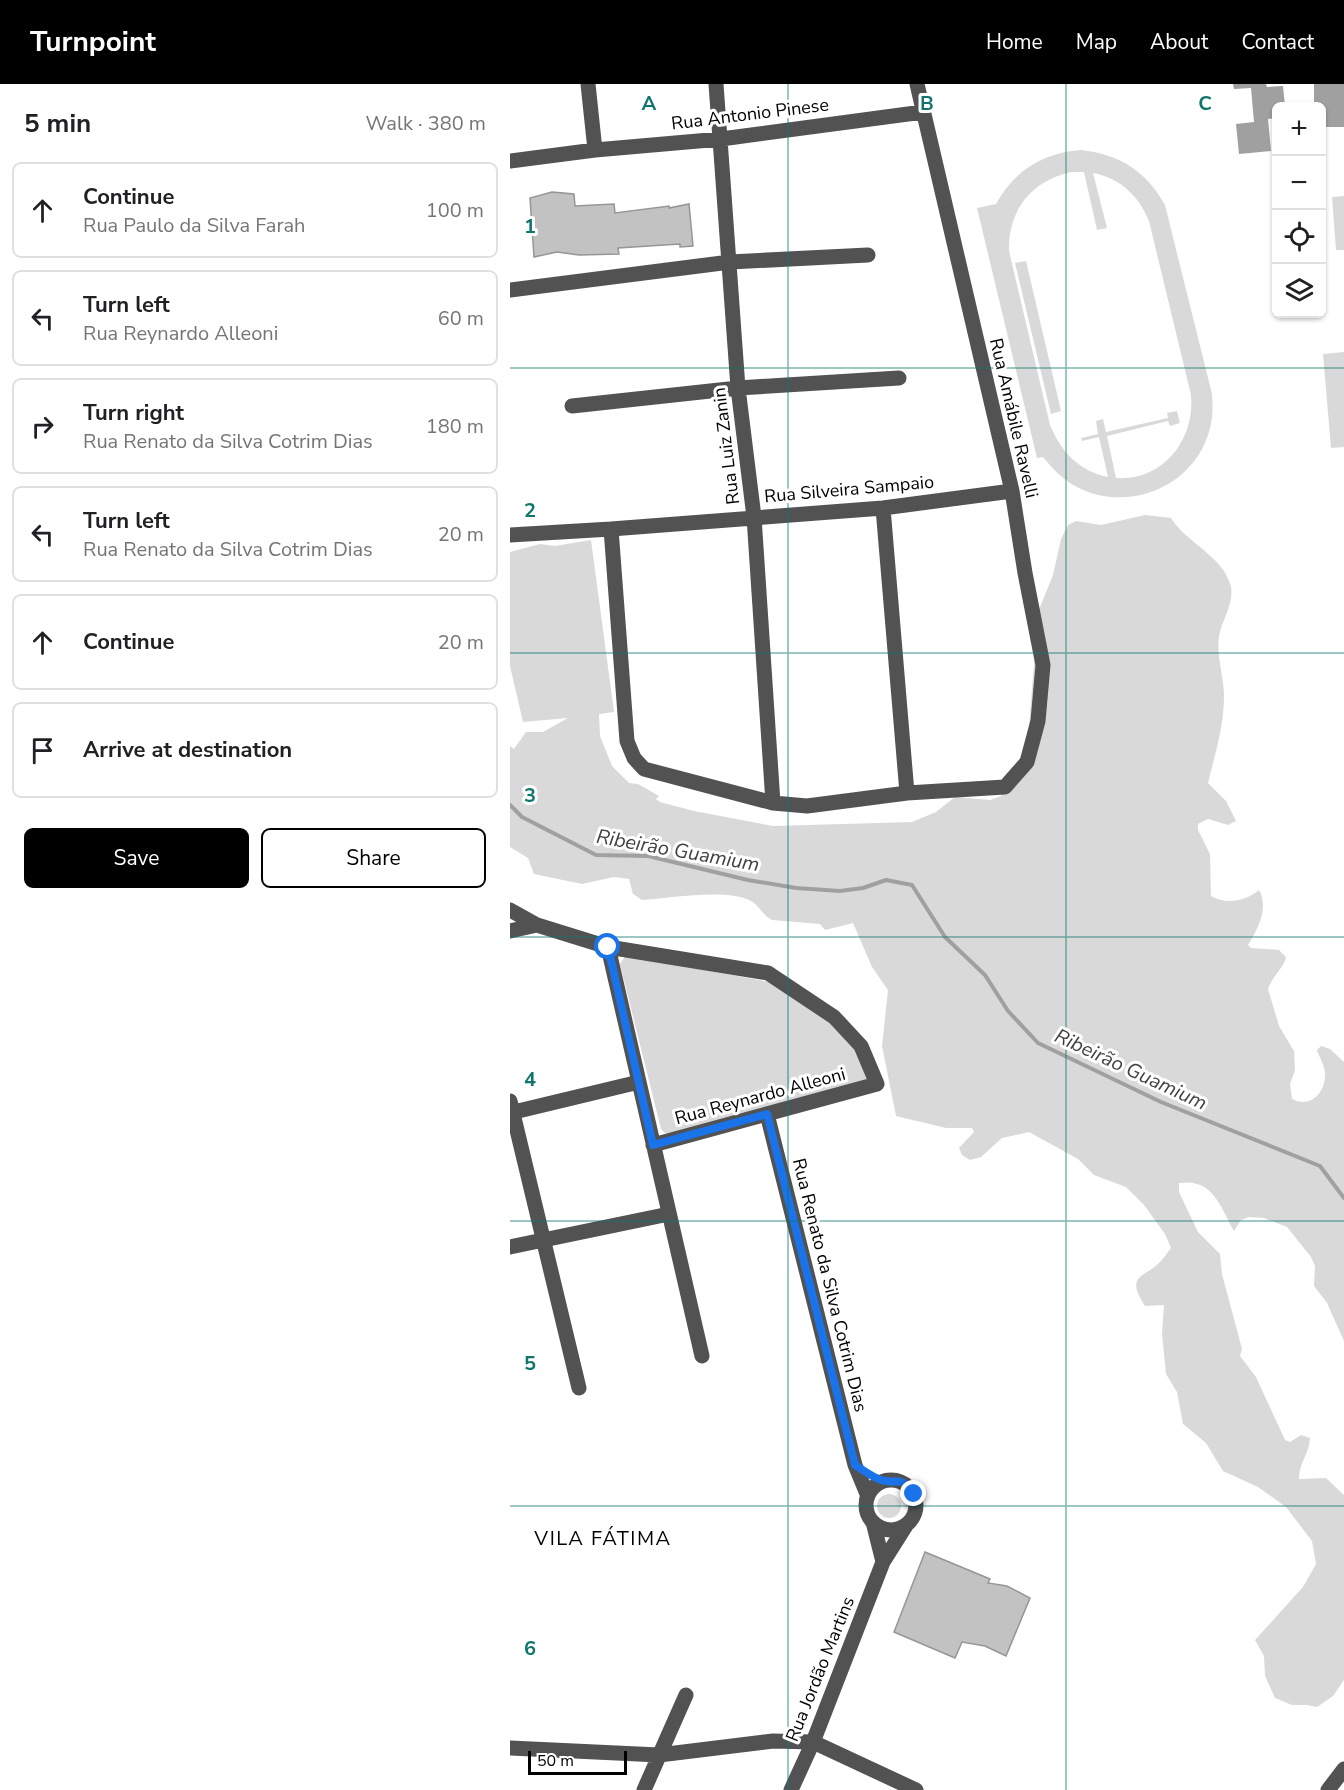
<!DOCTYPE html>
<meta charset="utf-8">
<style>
body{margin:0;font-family:"Nunito Sans",sans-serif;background:#f6f6f6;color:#202124}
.controls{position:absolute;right:18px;top:18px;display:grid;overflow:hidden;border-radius:9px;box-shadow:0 2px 4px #0004}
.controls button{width:54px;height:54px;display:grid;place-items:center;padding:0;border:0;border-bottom:2px solid #e0e0e0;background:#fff;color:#202124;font:30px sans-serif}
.scale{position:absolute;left:18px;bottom:15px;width:99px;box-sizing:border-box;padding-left:6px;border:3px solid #000;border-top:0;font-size:16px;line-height:21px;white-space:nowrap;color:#000;-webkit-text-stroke:4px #fff;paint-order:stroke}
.stop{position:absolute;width:18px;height:18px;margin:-14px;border:4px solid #1a73e8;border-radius:50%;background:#fff}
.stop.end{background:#1a73e8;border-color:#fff;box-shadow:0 2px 6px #0008}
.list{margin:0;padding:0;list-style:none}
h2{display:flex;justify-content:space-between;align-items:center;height:78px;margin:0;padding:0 24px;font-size:26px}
h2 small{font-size:20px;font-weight:400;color:#757577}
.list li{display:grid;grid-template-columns:39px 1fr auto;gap:18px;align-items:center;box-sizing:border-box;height:96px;margin:0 12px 12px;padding:0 12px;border:2px solid #e0e0e0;border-radius:9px}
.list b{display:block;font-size:22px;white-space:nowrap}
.list p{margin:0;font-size:20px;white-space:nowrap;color:#757577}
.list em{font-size:20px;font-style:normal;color:#757577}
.actions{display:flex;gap:12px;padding:18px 24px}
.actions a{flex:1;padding:14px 0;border:2px solid #000;border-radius:9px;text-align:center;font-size:21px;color:#000}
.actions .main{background:#000;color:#fff}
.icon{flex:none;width:33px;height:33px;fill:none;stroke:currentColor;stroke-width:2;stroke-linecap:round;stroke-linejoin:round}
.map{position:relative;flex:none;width:834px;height:1706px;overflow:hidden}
header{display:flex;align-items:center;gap:36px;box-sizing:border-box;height:84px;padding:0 30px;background:#000;color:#fff}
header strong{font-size:28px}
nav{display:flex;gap:33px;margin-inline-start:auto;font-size:21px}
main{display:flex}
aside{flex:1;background:#fff}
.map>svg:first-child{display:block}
.green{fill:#d9d9d9;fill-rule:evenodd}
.water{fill:#a0a0a0}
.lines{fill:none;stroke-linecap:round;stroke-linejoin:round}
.stream{stroke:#a0a0a0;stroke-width:4}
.building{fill:#c2c2c2;stroke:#969696;stroke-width:1.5}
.minor{stroke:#525252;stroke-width:15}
.route{stroke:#1a73e8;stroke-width:8}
.grid{fill:none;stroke:#0f766e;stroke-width:1.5;stroke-opacity:0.55}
.labels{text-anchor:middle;stroke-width:6;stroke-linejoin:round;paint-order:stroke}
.street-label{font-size:18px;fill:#000;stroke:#fff}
.water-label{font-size:20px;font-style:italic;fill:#414141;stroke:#fff}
.neighbourhood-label{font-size:20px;letter-spacing:1.5px;fill:#000;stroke:#fff}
.grid-label{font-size:20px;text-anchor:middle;font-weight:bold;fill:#0f766e;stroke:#fff;stroke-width:6;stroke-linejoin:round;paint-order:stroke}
</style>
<header>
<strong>Turnpoint</strong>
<nav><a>Home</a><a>Map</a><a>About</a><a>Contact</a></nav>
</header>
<main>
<aside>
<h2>5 min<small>Walk · 380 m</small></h2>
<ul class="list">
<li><svg class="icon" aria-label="ahead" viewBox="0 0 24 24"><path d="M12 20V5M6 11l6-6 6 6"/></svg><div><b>Continue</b><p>Rua Paulo da Silva Farah</p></div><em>100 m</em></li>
<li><svg class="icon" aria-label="left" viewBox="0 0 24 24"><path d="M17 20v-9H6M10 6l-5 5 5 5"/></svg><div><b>Turn left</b><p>Rua Reynardo Alleoni</p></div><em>60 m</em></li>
<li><svg class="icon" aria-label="right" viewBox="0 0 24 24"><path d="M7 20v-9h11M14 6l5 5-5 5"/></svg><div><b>Turn right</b><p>Rua Renato da Silva Cotrim Dias</p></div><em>180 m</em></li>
<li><svg class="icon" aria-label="left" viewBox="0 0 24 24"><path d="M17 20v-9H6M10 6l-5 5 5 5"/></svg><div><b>Turn left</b><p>Rua Renato da Silva Cotrim Dias</p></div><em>20 m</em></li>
<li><svg class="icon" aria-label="ahead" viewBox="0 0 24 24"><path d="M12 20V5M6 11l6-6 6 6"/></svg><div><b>Continue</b></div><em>20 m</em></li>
<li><svg class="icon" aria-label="arrive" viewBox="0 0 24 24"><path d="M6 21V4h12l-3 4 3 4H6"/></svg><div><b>Arrive at destination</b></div></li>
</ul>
<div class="actions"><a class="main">Save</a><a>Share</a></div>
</aside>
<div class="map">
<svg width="834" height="1706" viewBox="0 0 834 1706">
<rect width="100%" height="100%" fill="#fff"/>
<path class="green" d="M571,66C610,70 637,88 655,121L702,310C703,324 703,337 698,351C681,404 616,429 567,403C553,396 543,385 533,373L527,374L467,124L486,120C505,86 533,69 571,66ZM562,88H574L587,146L597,144L583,89C610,94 629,112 639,137L681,311C685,355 654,397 606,394L597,352L658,337L660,342L670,339L667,327L657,329L658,334L596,348L593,335L586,337L588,350L571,354L572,357L589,353L598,393C569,387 551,368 540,341L499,167C498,126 522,96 562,88Z
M834,112V166H826L822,113Z
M516,177L551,327L541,330L505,179Z
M834,268V363L821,364L813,270Z
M635,431L661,434C676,459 714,472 721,503C724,520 712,536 709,552C706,571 714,593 714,612C714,642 705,670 698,699L716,717L726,737L718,741L698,735L688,740V746L700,770L701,812C716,821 736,817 749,806C759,824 748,845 738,861L741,864L769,866L776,873C775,882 762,893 758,905L769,942L784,967L785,986L780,1000L782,1015C801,1025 816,1008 815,989C815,982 809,973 807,966L811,962L820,965L834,978V1257L817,1219L804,1202L805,1182L801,1173L777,1143L754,1134L739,1133L731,1136L724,1147C710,1122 703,1094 669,1099V1108L688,1148L710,1170L712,1190L732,1265L730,1272L746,1293L775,1356L780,1358L791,1351L800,1354C799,1371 789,1378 789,1395L816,1394L834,1411V1596L823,1612L807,1623L797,1621H782L765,1614L755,1592L754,1572L745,1556L793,1503L806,1480L802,1457L776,1423L748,1403L713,1387L696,1359L673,1340L667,1308L656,1290L652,1250L654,1221L635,1222C614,1189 635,1195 652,1176C655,1172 658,1168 661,1164L655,1150L634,1121L616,1103L584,1091L568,1075L519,1048L492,1054L471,1073L460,1076L452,1071L449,1064L464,1048L462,1044H436L386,1032L372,962L378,906L362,883L343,839L315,846L310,840L262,836C253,832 250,822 241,817C218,804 160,814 132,816L123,810L119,795L104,793L72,800L24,790L18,774L0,763V662L4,665L16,648H33L58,634L13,638L0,582V468L30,460L45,462L81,456L104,628L89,630L90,652L102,682L119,699L128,700L149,712L146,715L150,718L184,727L263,742L402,738L426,728L445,713L480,716L491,712L513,668L519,643L528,528L543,491L551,455L558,441L566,437L591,441Z
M116,871L259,898L317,936L345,964L359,992L358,998L161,1050L155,1049L151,1045L110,880Z
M367 1422a12 12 0 1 1 24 0a12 12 0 1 1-24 0Z"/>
<path class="water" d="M723,0H756L757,3L773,2L775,22H766V34L758,35L761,67L729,70L726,40L744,38L741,4L724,5Z
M804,0H834V43H812V22H804Z"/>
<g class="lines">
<path class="stream" d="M0,721L12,733L86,771L138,772L238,796L286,804L330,807L353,804L376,796L402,801L435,853L475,891L498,927L528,959L651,1018L810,1082L834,1114"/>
</g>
<path class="building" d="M42,108L64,110L65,122L104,120L105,129L159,122V124L179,120L183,162L170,163V160L108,164L109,170L69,171L47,168L24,173L20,114Z
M415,1468L480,1495L478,1499L497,1502L520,1514L496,1572L475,1562L452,1558L445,1574L384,1548Z"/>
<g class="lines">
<path class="minor" d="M78,0L85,66
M206,0L228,304L244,433L263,719
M0,77L85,66L211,55L413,28
M0,206L220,178L358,171
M62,322L228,304L389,294
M373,424L397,709
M101,445L117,657L124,674L134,685L263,719L297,722L397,709L495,703L517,678L528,637L533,581L515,489L502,407L407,0
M0,451L101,445L373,424L502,407
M0,826L27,841L98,863L258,889L324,933L351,962L367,1000L143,1061
M0,847L27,841
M98,863L192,1272
M0,1017L69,1304
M0,1029L129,998
M257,1030L345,1381L357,1410
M0,1163L159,1130
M356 1421a25 25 0 1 1 50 0a25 25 0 1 1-50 0Z
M363,1438L373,1478
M0,1664L149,1671L263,1657L303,1658L406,1706
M134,1706L176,1611
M281,1706L303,1658L373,1478L397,1440
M818,1706L834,1685"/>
</g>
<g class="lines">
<path class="route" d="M98,863L143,1061L257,1030L345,1381C353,1386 362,1393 371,1396C386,1401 390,1390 404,1410"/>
</g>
<path class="grid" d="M278,0V1706M556,0V1706M0,284H834M0,569H834M0,853H834M0,1137H834M0,1422H834"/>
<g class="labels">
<g class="street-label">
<text transform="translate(240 30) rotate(-7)" y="6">Rua Antonio Pinese</text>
<text transform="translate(504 334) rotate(77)" y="6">Rua Amábile Ravelli</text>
<text transform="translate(216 362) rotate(-97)" y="6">Rua Luiz Zanin</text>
<text transform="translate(339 405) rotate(-5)" y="6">Rua Silveira Sampaio</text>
<text transform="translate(250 1012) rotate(-15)" y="6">Rua Reynardo Alleoni</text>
<text transform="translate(320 1201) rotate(76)" y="6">Rua Renato da Silva Cotrim Dias</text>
<text transform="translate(310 1585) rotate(-68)" y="6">Rua Jordão Martins</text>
</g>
<g class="water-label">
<text transform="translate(168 766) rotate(10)" y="7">Ribeirão Guamium</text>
<text transform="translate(621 985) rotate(25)" y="7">Ribeirão Guamium</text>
</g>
<g class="neighbourhood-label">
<text x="93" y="1461">VILA FÁTIMA</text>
</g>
</g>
<g class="grid-label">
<text x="139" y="26">A</text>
<text x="417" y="26">B</text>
<text x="695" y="26">C</text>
<text x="20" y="149">1</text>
<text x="20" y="433">2</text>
<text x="20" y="718">3</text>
<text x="20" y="1002">4</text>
<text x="20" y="1286">5</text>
<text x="20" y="1571">6</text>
</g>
</svg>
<div class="controls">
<button>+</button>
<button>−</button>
<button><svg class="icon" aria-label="locate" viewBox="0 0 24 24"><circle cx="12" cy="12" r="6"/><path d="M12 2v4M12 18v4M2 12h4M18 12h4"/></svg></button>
<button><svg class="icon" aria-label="layers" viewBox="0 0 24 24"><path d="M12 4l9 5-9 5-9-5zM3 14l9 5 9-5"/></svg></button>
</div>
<div class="scale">50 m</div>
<div class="stop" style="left:98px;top:863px"></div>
<div class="stop end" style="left:404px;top:1410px"></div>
</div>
</main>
